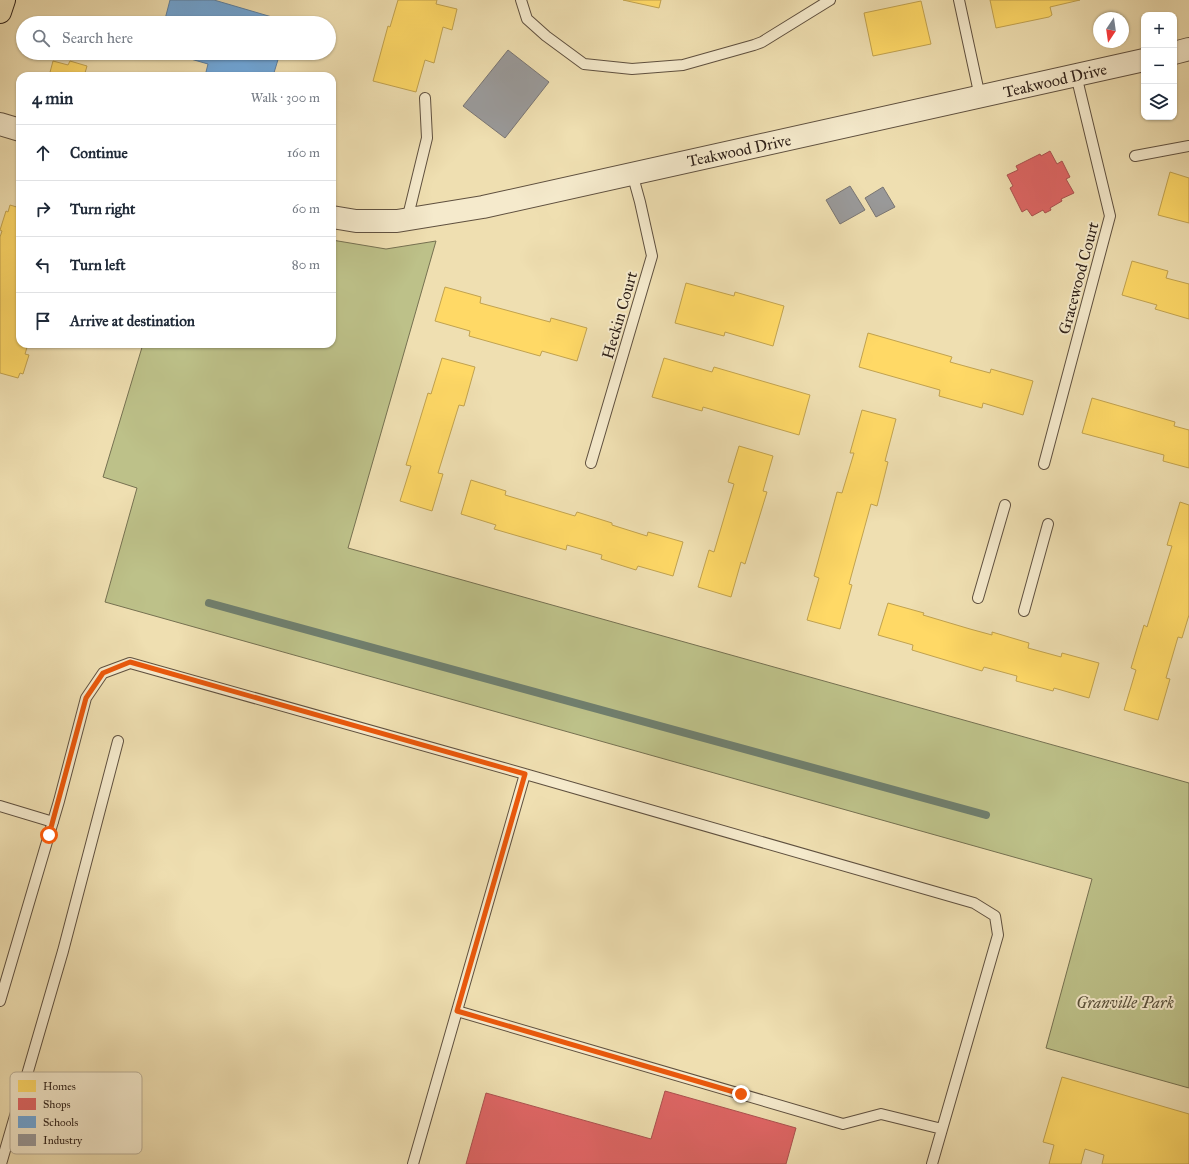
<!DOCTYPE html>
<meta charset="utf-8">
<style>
body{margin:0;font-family:"IM FELL Great Primer",serif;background:#f2f2f3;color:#1f2937}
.controls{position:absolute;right:12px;top:12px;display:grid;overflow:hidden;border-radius:8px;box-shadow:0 1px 3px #0004}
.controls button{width:36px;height:36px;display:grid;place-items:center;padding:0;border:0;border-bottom:1px solid #e0e1e3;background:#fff;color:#1f2937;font:20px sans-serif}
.compass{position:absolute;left:1093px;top:12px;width:36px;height:36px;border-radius:50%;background:#fff;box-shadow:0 1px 3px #0004;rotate:193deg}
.stop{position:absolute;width:12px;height:12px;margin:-9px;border:3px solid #ea580c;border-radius:50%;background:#fff}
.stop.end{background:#ea580c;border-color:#fff;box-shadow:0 1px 4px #0008}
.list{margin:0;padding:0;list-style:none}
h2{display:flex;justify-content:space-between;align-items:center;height:52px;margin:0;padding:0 16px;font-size:17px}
h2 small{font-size:13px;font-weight:400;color:#747a83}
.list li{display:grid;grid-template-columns:26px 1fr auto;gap:12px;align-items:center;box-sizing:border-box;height:56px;padding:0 16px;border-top:1px solid #e0e1e3}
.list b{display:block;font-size:15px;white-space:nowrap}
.list em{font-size:13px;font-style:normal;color:#747a83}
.icon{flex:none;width:22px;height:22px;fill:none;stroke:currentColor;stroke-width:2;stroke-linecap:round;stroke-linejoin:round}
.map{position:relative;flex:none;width:1189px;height:1164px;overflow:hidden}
.search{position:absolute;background:#fff;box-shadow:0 1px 3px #0004;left:16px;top:16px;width:320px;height:44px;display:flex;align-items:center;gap:10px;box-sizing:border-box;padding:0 14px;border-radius:22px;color:#747a83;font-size:15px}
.panel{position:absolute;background:#fff;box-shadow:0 1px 3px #0004;left:16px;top:72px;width:320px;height:276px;border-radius:12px}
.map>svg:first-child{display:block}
.green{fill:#bdc189;stroke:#767151}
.homes{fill:#ffd966;stroke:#c1a24f}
.shops{fill:#e06666;stroke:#ab514f}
.schools{fill:#6fa8dc;stroke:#5c80a2}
.industry{fill:#999;stroke:#797573}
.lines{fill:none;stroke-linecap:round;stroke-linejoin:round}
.stream{stroke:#707f6e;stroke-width:8}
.service-casing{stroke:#5f503f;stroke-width:12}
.tertiary-casing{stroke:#5f503f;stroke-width:24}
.primary-casing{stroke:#2f2119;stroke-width:24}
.service{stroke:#f5eacc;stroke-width:10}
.tertiary{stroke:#f5eacc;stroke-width:22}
.primary{stroke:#efdfb1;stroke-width:22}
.route{stroke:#ea580c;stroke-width:5}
.labels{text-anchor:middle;stroke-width:4;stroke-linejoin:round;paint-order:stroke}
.street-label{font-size:16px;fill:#2f2119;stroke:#f5eacc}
.park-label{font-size:16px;font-style:italic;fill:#5a513b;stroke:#f5eacc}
.key{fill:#f5eacc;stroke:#baae96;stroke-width:1}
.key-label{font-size:11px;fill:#2f2119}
</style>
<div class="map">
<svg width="1189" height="1164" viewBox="0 0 1189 1164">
<rect width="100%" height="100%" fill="#efdfb1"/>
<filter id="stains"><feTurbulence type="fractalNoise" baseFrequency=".005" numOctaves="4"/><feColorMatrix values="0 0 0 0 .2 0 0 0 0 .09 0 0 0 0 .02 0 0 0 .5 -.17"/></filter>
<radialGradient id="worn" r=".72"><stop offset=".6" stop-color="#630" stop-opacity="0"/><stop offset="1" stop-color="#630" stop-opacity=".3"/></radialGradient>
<path class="green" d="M332,240L386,249L436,241L348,548L1189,783V1088L1046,1048L1092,879L105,602L137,488L103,477L143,344H332Z"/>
<path class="homes" d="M398,0H437L436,4L457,9L452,30L443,27L434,63L425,60L416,92L373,81L388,26L390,27Z
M623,0H661L659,8Z
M990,0H1080L1050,7L1052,15L1049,17L996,28Z
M921,1L931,44L873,56L864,13Z
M53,61L68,65L70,61L87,66L85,73L92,75V76H49Z
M1170,172L1189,178V223L1158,215Z
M10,205L20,208V344H28L25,354L29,355L23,374L20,373L18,378L0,373V237L2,231L0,230L6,211L8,212Z
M1132,261L1168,271L1166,278L1189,284V319L1155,309L1157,305L1122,295Z
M686,283L734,296L735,292L784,306L773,346L725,332L724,336L675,323Z
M445,287L481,297L480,303L550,322L551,318L587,328L577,361L542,351L540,356L469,336L470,331L435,321Z
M868,333L952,357L950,362L990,373L991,369L1033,381L1023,415L983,403L982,408L939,396L940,390L859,367Z
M442,358L475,367L464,406L459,405L438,473L443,474L432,511L400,501L411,466L406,465L428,393L431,394Z
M664,358L712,372L714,367L810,395L799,435L703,407L702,411L652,397Z
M1092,398L1175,422L1174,426L1189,430V468L1163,461L1164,455L1082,433Z
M862,410L896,419L885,461L888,462L877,506L871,504L849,584L852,585L840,629L807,620L819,578L814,576L837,492L842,493L854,453H850Z
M739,446L773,456L763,491L767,492L745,564L741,562L731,597L698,587L709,550L714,552L734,484L728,482Z
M471,480L506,491L505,495L575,516L577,512L612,523V525L647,536L648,532L683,542L673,576L638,566L636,570L601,559L602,555L567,545L566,550L494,529L496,525L461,514Z
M1180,502L1189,505V615L1182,638L1178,637L1166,678L1170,679L1158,720L1124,710L1136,670L1131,668L1144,625L1147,627L1172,546L1167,545Z
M888,603L924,613L923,615L970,629L992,635V632L1029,643L1028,648L1061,657L1062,653L1099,663L1089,698L1054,688L1053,691L1016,681L1017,676L984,667L982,671L912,650L913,645L878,635Z
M1062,1077L1189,1114V1164H1102L1104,1155L1085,1149L1081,1164H1049L1054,1145L1043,1142Z"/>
<path class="shops" d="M1050,151L1057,164L1062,161L1070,177L1066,179L1074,193L1061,199L1062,201L1050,208L1051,210L1045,213L1043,210L1032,216L1027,209L1022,212L1010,188L1013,186L1007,175L1018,170L1016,166L1040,154L1041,156Z
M665,1091L796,1128L786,1164H466L486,1093L651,1139Z"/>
<path class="schools" d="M170,0H214L289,22L164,23Z
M170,53H280L273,76H245L237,74L236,76H205L208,64Z"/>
<path class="industry" d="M508,50L549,82L505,138L463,106Z
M850,186L865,210L840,224L826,200Z
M883,187L895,207L876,217L865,198Z"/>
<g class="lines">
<path class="stream" d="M209,603L986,815"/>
<defs>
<path id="service" d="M521,0L527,19L546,36L584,64L632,69L683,65L754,45L762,42L830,0
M959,0L980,97
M1135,156L1189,146
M407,220L427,138L425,98
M591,463L652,256L640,202L632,173
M1044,464L1110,216L1076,75
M978,598L1005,505
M1024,611L1048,524
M0,806L53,822
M0,1001L59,801L86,698L103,673L130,663L525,774L974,903L995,916L998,935L932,1164
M457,1011L843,1124L881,1114L942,1129
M1,1164L63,951L118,741
M413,1164L525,774"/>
<path id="tertiary" d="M1174,53L1189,49
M0,124L20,130
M332,217L356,221H397L483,207L1144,60"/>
<path id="primary" d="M0,12L4,0"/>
</defs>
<use href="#service" class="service-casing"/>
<use href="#tertiary" class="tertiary-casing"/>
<use href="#primary" class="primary-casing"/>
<use href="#service" class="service"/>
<use href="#tertiary" class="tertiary"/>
<use href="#primary" class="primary"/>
</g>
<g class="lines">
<path class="route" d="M49,835L86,698L103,673L130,662L525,774L457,1011L741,1094"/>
</g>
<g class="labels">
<g class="street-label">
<text transform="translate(1055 80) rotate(-13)" y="6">Teakwood Drive</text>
<text transform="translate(739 150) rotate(-12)" y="6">Teakwood Drive</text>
<text transform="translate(1078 278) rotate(-75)" y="6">Gracewood Court</text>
<text transform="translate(619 315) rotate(-74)" y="6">Heckin Court</text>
</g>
<g class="park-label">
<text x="1125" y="1008">Granville Park</text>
</g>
</g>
<rect x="10" y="1072" width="132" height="82" rx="6" class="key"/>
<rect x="18" y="1080" width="18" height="12" fill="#ffd966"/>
<rect x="18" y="1098" width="18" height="12" fill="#e06666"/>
<rect x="18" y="1116" width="18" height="12" fill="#6fa8dc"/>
<rect x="18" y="1134" width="18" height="12" fill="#999"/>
<g class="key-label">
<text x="43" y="1090">Homes</text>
<text x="43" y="1108">Shops</text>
<text x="43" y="1126">Schools</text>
<text x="43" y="1144">Industry</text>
</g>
<rect width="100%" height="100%" filter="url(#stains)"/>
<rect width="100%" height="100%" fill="url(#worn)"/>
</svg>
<div class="controls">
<button>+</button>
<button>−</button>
<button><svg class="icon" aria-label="layers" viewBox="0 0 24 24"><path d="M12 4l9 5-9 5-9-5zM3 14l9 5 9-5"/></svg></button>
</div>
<svg class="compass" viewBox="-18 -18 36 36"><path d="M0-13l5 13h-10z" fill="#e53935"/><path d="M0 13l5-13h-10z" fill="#747a83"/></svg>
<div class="stop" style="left:49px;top:835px"></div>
<div class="stop end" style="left:741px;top:1094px"></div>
<div class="search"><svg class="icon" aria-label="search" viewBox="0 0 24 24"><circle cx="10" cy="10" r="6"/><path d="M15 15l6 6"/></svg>Search here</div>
<section class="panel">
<h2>4 min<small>Walk · 300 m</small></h2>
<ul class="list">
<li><svg class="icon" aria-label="ahead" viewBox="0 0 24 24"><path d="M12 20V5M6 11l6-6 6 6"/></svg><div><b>Continue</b></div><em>160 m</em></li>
<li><svg class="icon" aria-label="right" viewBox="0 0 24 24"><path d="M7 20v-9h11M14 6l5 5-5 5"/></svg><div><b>Turn right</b></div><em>60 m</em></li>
<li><svg class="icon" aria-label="left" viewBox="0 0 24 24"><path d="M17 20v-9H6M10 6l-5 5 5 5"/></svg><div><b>Turn left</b></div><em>80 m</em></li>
<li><svg class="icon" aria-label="arrive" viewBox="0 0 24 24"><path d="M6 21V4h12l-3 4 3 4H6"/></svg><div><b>Arrive at destination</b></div></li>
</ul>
</section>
</div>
